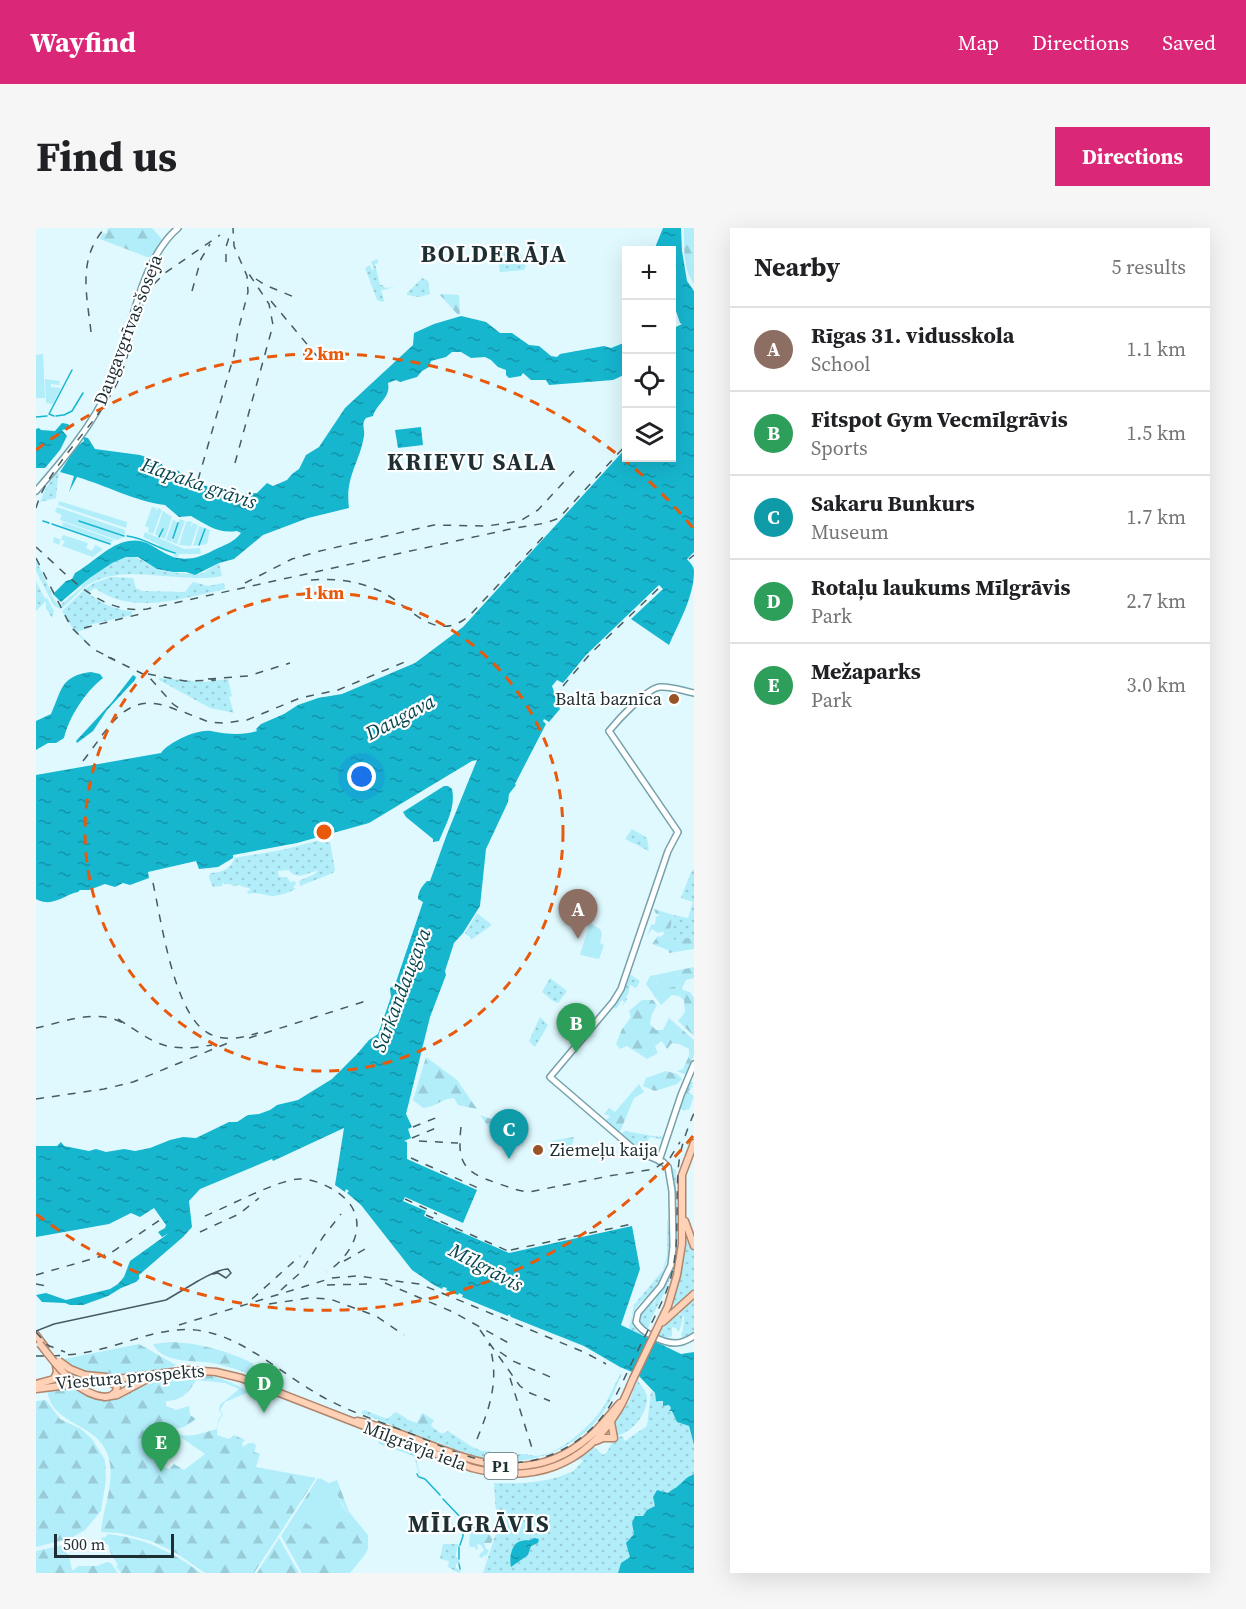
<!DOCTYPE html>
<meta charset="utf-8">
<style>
body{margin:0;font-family:"Source Serif 4",serif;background:#f6f6f6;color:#202124}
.controls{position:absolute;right:18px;top:18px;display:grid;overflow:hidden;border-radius:0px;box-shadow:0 6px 24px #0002}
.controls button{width:54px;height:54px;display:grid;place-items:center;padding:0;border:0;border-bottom:2px solid #e0e0e0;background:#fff;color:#202124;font:30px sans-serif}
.scale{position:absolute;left:18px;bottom:15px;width:120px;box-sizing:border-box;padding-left:6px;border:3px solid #1e2f33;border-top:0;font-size:16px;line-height:21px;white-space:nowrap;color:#1e2f33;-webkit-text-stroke:4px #fff;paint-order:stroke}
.you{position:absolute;left:326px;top:549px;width:21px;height:21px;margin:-15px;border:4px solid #fff;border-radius:50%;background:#1a73e8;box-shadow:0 0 0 9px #1a73e833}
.badge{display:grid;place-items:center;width:39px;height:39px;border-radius:50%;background:#db2777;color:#fff;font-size:20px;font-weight:700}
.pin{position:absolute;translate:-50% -50px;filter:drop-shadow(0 2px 3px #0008)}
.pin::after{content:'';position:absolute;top:32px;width:21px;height:18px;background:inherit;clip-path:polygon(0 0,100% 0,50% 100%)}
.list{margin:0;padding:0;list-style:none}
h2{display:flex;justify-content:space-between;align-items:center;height:78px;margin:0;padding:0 24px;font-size:26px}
h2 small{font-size:20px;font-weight:400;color:#757577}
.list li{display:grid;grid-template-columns:39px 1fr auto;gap:18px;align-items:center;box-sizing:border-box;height:84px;padding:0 24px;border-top:2px solid #e0e0e0}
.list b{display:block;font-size:22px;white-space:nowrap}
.list p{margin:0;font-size:20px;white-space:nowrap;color:#757577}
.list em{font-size:20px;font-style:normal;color:#757577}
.icon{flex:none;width:33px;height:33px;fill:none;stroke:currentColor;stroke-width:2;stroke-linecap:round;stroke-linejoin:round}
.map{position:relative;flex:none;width:658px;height:1345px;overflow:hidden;border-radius:0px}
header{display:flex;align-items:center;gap:36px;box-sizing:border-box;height:84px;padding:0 30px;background:#db2777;color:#fff}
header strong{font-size:28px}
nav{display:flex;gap:33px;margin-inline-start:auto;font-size:21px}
.intro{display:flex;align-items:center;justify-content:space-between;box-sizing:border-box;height:144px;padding:0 36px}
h1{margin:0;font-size:42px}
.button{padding:15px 27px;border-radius:0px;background:#db2777;color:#fff;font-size:21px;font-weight:700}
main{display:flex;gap:36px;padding:0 36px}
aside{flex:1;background:#fff;border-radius:0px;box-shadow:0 6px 24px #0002}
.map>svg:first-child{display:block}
.grass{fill:url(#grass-dots)}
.forest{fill:url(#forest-firs);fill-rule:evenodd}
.garden{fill:#b2edfa}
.water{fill:url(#water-ripples)}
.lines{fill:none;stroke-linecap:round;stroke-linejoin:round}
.stream{stroke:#16b6cf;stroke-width:1.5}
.secondary-casing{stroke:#76a1aa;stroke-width:8}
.primary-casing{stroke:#b0856b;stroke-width:9}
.secondary{stroke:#fff;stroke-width:5}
.primary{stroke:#ffd2b8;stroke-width:6}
.tram{stroke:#485b5f;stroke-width:1.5}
.rail{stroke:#485b5f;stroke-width:1.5;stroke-dasharray:8 8;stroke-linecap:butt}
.primary-bridge-casing{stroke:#b0856b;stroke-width:9;stroke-linecap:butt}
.primary-bridge{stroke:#ffd2b8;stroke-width:6}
.ring{fill:none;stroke:#e8590c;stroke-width:3;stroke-dasharray:10 8}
.poi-dot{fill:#985327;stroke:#fff;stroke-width:2}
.labels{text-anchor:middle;stroke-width:4.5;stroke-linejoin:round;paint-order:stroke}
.shield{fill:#fff;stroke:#626d70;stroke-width:1.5}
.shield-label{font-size:16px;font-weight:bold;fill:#1e2f33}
.street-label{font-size:18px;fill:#1e2f33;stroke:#fff}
.poi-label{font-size:18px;fill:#1e2f33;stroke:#fff;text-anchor:end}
.water-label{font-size:20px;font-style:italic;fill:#064650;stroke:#fff}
.district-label{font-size:24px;font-weight:bold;letter-spacing:1.5px;fill:#1e2f33;stroke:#fff}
.centre{fill:#e8590c;stroke:#fff;stroke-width:3}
.ring-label{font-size:18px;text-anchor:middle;font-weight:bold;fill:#e8590c;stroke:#fff;stroke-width:4.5;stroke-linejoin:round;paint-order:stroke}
</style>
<header>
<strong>Wayfind</strong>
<nav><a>Map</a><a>Directions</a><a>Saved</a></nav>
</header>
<div class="intro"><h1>Find us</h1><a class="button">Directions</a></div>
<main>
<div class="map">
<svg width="658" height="1345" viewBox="0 0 658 1345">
<defs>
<pattern id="grass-dots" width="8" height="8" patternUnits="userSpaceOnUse" patternTransform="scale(1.5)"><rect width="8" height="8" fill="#b2edfa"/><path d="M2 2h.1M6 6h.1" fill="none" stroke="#99ccd7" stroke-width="1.8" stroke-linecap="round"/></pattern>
<pattern id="forest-firs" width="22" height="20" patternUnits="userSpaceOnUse" patternTransform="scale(1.5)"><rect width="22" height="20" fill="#b2edfa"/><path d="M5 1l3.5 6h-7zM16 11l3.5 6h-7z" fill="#99ccd7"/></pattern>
<pattern id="water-ripples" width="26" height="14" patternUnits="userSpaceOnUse" patternTransform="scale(1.5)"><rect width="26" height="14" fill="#16b6cf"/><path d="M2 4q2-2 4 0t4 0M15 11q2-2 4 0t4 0" fill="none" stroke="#1394a9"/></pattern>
</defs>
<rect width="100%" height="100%" fill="#dff9ff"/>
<path class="grass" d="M468,24H472L473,26L484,25L490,38L488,42L464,44L462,30L468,26Z
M341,31L342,35L339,36L344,57H347L349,60L359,59L347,62L345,61L348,73L346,74L341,72L329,40L334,37L336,42L338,41L335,34Z
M386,50L392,53L394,66L383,69L371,67V65Z
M21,244L24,246L22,248L20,270L4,274L10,260Z
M95,328C105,330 112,336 121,341C128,344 160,348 167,345C172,342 178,338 183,335L186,348C147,356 91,336 57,354C44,360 36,373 25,381L18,378L0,343V332L16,366L15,367L23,378L45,360C48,348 82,330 95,328Z
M75,349L97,350L100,360L106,363L149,364L157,354L172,358L188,355L189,361C147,370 96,388 59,360L53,364L49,361L58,355Z
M0,353L9,371L11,370L18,383L16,390L10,380V373L0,383Z
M48,362C63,374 77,382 96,383V387L53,397V400L41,404L54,416L56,420L39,404L26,383Z
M123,450L168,454L192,451L196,468L193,469L198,485L174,480L123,452Z
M596,601L611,610L613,623L589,611Z
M288,611L289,614H294L299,642L297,645L264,658L263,653L279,646L282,642C272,645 260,653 253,642L242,643L243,649H251L254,654L259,653L260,656L257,659L260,661C253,664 244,668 236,668C228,667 221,664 212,666L211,664L215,661L202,657L200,654L201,658H197L194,656H188L187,654L186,658L177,659L173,650L174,645C184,645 196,641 198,630L246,622Z
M658,641V709L632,713L637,687L652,690L657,674L645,670L655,644Z
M441,685L456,697L436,711L429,705Z
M595,747L604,753L600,760L594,757L592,767L590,768L591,772L586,778L588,774L586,772L580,781L576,778L591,749Z
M514,750L531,763L522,775L517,773L506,764Z
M504,789L512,797L499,819L493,813Z
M588,903L623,909V907L626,909L631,903L627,912L615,909L613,910L608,924H605L585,908Z
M635,939L640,942C639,976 645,1011 636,1044C631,1064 618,1081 612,1100L609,1099L615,1105L607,1101L600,1090L620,1066L616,1080C619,1076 619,1072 621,1067C624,1058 632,1052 635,1042C641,1021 641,961 635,939Z
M631,991C638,1015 631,1044 616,1063C609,1071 598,1078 596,1089C594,1098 603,1104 607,1108L593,1101L598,1077L627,1042L631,1027Z
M652,1013L658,1020V1065L643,1077L639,1078L636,1073L649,1014Z
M658,1067V1106L648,1112L645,1107L647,1101L648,1089L643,1084Z
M640,1085L646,1087C647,1093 645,1100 642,1104L640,1100L636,1099V1108C630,1111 626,1110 621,1106L629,1094Z
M584,1146H586C579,1160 577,1170 568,1183C542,1221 494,1240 449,1231C433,1227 416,1220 401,1214L400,1215L325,1185L328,1182L351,1191L360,1184L370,1190V1196L375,1195L397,1203L398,1200L406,1206L412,1203L436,1219L446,1223H455L451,1227L456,1230L457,1227L492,1226V1227C495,1227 498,1228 501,1228C524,1226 554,1198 566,1181C573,1170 578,1158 584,1146Z
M601,1152C605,1157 610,1163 611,1169C612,1186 595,1205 580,1208L577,1194L593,1174Z
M615,1163L619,1165L620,1173H626L628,1178L632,1177L635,1179L633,1182L636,1183L641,1194L653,1198L658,1217V1246C650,1249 649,1252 643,1257C639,1261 636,1261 632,1265L621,1262L617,1269L619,1278L611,1282L607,1288L601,1287L596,1295L599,1303L593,1320L594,1329L585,1335L582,1345H447L461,1302L458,1255C483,1256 514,1255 537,1243C541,1240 543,1236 547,1233L545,1231L537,1234L557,1220L537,1232L557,1218L567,1227L571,1224L578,1211L586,1208L589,1213L611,1198Z
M359,1207L437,1234L503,1236L552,1212L553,1214L552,1219C538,1226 524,1235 510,1240C458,1257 405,1226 359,1207Z
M342,1212L361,1214L377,1220L384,1246H391H383L378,1228L343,1216Z
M407,1316H421L424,1318L421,1319L420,1328L424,1334L420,1336V1340L425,1343L423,1345L412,1339L413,1333L404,1331Z"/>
<path class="forest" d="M73,0H116L125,10L126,14L116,29H111L64,11L66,6L71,5V2Z
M648,0H658V56C647,41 648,18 648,0Z
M406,66L423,67L424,86L422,87L404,67Z
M618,681L637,687L632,713L658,709V721L633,725L632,722L616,716L622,708L624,709L628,706L627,703L622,705L616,701L611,708L615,697L619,696L620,689L624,687L620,686Z
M658,739V750L650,752L646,760L647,762L654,764L658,770V808L642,793L649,784L648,772L643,768L636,767L625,777L610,756L614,748ZM647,746L643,748L646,753L643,757L625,762L620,754Z
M606,772H617L621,777L616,786L614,796L620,802H627L633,790L658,812V827L650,847L641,843L647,841L653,828V821L643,816L636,815L631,821L626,813L619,818L622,825L611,831L591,818L584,821L580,816L586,801L595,789L593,783Z
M390,829L421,852L441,881L422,877L418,870C406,870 400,879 387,880L377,872Z
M630,843L641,846L646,851L641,856L619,863L607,858L610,850Z
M654,852L658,856H655L657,858L652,864L658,868L653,882L651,881L649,883L645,881L641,883Z
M603,856L608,864L598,870L583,906L569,893L574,888L568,886L573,880L579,884Z
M467,886L471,892L468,897L466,896L464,899L465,904L458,906L457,900H453L444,887L455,891L457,889L463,888L464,891Z
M538,909L534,926L520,923L514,919L515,913Z
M135,1114C164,1115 192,1123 218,1136L213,1146C201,1141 189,1138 177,1135C158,1132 127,1136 117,1116Z
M103,1116L140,1137C126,1147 59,1148 42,1143C36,1141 31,1136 28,1131Z
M161,1145C178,1147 199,1155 213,1164L189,1174L184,1182L187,1186L182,1195L181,1207L193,1211L198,1207L209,1212L206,1215L207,1219L213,1215H218L220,1218L218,1224L224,1226L220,1239L280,1250L218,1345H169L140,1325L115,1313L84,1305L65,1304C67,1280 79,1255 73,1231C64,1193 15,1200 11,1161L36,1158L55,1170L72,1173L83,1170L124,1148ZM160,1152L189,1155L203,1161L184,1177L183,1182L186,1186L182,1193L181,1201C165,1205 149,1213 135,1202L148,1199L160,1191L154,1187L153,1178L140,1182L130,1178V1173C146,1173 153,1164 160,1152ZM143,1208L169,1226L148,1242L138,1236L133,1241L121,1236L123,1233L121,1230Z
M10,1172L24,1191L45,1201L56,1211L69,1232L70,1252L65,1283L49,1302L35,1310L0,1319V1173Z
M386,1185L398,1192L395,1197L398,1200L396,1206L385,1202L384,1198L370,1196V1191L381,1195Z
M282,1250L291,1256L301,1252L313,1284L332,1307V1321L328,1328L314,1345H266L245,1308ZM300,1265L316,1292L274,1271Z
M443,1295L445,1298L447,1295V1300L452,1303L453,1306L457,1311L455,1315H448L450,1321L453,1322L449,1332L450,1326L446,1330L444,1329L443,1327L448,1322L445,1317L441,1316L442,1321L440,1322L439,1319H434L433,1316L435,1300L441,1298Z
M71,1306C106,1309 137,1324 165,1345H85L80,1338L82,1337L74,1324L72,1316H67L65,1310L70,1309Z
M243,1310L263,1345H221Z
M28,1317L32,1323L36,1342H38L42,1338H61L71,1334L75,1335L82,1345H0V1323Z"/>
<path class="garden" d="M7,126L9,170H0V127Z
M9,151L24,153L23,157L15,156V159L25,160L17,176L10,175Z
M23,273L91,294L90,300L22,277Z
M21,279L89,302V307L43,293L88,309L81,312L24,292L26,287L19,284Z
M116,279L120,280V283L122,280L126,282L117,306L112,304L113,300L109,298Z
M127,283L136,289L129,311L124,309L128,298L123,309L119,306Z
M144,291L149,293L141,316L136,314L138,309L135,314L130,312L137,292L142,294Z
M153,293L156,294L154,301L157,295L162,297L155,318L143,317L150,294Z
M27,294L78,312L74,315L26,298Z
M163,298L174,302L171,316L157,318Z
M109,304L148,321L164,320L165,326H143L142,329L138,328L139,324L122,319L123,317L107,309Z
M27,307L52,315L50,320L56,323L59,317L67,321L57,329L26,318L29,313L25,311L23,317L17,314L18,309L25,312Z
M554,695L564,701L566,706L564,715L568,717L563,731L544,727Z
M648,746L644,748L646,753L643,757L625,762L621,759V753Z
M284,1250L296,1257L306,1277L317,1292L309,1297L306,1293L300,1296L288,1309L261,1288Z"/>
<path class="water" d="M627,0H645L646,23L651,53L658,63V324L651,331C654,335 658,338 658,343C658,369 643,394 633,417L595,391L627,361L623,357L550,427L527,455L521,452L516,458L524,481L513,494L508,491L507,493L510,496L479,556L480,557L473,566L472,574L450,621L444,678L427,705L418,715L409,743L410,747L394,789L370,886L376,899L372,901L375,910L368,913L371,914V931L441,962L427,995L369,969L367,973L390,983L388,988L473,1025L596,998L604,1041L585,1097L645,1126L658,1124V1217L653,1198L641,1194L636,1183H633L635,1180L633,1177L627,1178V1173H620L619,1165L601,1146L584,1139L548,1118L475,1089L473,1086L472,1088L426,1069L427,1067L423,1065L422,1067L410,1062L411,1060L407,1059L406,1061L398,1057L376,1042L325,977L311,965L313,963L310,961L309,964L299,957L308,900L237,933L236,931L164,961L153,973L156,999L147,1009L103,1047V1051L100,1054L85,1060L72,1068L47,1077H34L29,1075L6,1074L0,1067L10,1065L30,1072L74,1061L82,1056L88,1049L94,1033L133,1005L126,1009L122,1004L129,1000L130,997L118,980L104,989L95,985L73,996L0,1009V918H21L25,914L28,918L53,923L60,921L70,924L88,921L99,923L114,920L134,912L147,909L160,910L193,894H201L212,887L223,886L234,882L241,877L262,872L296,851L321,826L333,812L342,806L355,769L354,760L359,757L387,674L382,671C382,664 386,658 391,653H394L411,606L441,532L436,533L333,595L261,615L197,627V630L182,639L163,641L160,633L112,644L113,650L94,657L87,655L79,659L69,656L53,662H44L42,664C27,667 17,680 0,671V547L125,525C133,514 161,501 175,503C190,506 206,508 221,503L220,501L225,496L248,486L262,477L282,470L306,466L379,435L427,399L590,220V230H636V101L646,96L644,95L640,83L636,76V22H618Z
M425,88L450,94L464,105H476L493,117L503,118L515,128L521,129L524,126L568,118L575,120L590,114V146L577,152L513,157L510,152H495L487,145L485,148L473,150L470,147V142L462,139L455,132L449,129L435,130L425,124H416L410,129L395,133L393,139L386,143L381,149L364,154L360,152L352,155C355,170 341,175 337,188L330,190C325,196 329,201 328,208C323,237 309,248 313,280L272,290L227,307L198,331L183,335L159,347L150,344H137L121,341L102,329H90L76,335L52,351L25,374L17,366L30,353L36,351L39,345C57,335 73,316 93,313C122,307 131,348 178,322C188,317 197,315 205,305L201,303C182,306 171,297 155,288L143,289L129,277C101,274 69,257 41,249L33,264L38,248L24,244L40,219L48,213L47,209L52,210L59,221L104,227L124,234L128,239L143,243L150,251L196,267L221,265L231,255L237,258L251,252L256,246L263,241L270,227L283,219L309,180L377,117L378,105L398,96Z
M26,195L32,196L35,200L26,202L31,208L24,222L9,240H0V201L3,200L5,202L19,203Z
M385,199L387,217L362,220L359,202Z
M55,444L64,446L67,450C49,464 33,489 28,510L20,515H12L0,522V493L15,486C26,462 24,448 55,444Z
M97,447L100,449L99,452L71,482L57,503L41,515L40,513L76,474Z
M408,558H412L416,561C420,579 410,596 403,613L397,614V611L370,589L367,584Z
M658,1246V1345H582L585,1335L594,1329L590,1315L598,1306L596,1295L599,1288H607L611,1282L619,1278L617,1269L621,1262L632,1265C636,1261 639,1261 643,1257C650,1251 649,1250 658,1246Z
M498,1310L503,1311L502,1315L495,1318L492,1327L475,1339C473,1331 475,1315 485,1313C491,1311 492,1314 498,1310Z"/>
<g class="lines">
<path class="stream" d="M28,187L36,183L47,165
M18,188L13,186L36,142
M20,188L27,187
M0,189L11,188
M7,293L13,295
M43,293L88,308
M16,296L74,316
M91,308C109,310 122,321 139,325
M123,309L127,301
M137,310L142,295
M163,317L169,301
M381,1246L382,1248
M383,1249L389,1251L404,1267
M407,1271L427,1292V1308L424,1317
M423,1331V1319
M423,1336L424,1341"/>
<defs>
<path id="secondary" d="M0,263C27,232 57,197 74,158C95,110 102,34 142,0
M658,465C647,463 635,458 624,459C611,460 582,492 573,503L642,604L632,623L585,761L577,774L514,849L600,923L627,934L632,939L636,963L637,1019L635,1037L625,1058L602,1085L600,1094C606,1105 627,1115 639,1115C646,1115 652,1112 658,1108
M623,933L645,867L658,836"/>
<path id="primary" d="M649,993L658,1018
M627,1094L658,1066
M619,1105L632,1078L641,1047L646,1016V947L658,915
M0,1107L9,1119
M49,1147L70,1149
M72,1153L81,1158L80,1164L76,1167
M0,1156L18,1151L21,1144L20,1137
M0,1161L153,1142L180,1144L205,1150L436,1240C497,1256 548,1238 581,1184C588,1174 592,1162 597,1151
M69,1169L81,1167L115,1149
M321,1193C401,1209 476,1276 553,1209C565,1199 574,1186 584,1175
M560,1213L567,1210H578L575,1194"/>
</defs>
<use href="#secondary" class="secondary-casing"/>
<use href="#primary" class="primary-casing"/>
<use href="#secondary" class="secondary"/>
<use href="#primary" class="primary"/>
<path class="tram" d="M0,1103L18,1096L130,1072L162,1053C171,1048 183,1041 192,1041L195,1045L190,1050L182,1045L177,1046"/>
<path class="rail" d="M190,34V19L194,6
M220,51L229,57L258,69
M156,63L165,31L174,16
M235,73L285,133
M55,104C51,67 41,31 69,0
M199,235L237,97L233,76L211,43
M162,252L198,127L202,103L212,64L211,48L198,18L197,0
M0,280C12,238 57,201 78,161C96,129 97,89 116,58L129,45L184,7
M0,319C32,347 64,387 111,381L479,300L510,295L523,290L590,217
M0,330L35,399L57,421L79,432
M653,331L658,327
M275,352C300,350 321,353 344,363C374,377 399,418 434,387L508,308
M209,355L256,331L284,323L398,297L451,298L484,293L502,282L538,243
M48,400L104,386
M72,429L113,449L137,476L150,485L173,494L188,495L211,492L264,470L302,462L371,433
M112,446L149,453L180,452
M172,451L212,448L254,435
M527,458L554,426L624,359
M47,533C74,499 90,459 141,482
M117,655C125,691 138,787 172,805C188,814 205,810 222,805
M82,791C121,816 128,825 176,817
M0,800C28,794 60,780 87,795
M213,810L330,773
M0,871L68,861L97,854L192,815
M377,899L402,889
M425,899C421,935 427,944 461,955C472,959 482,963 493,964L573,948L618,941L634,930L644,914
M376,910L400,900
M383,913L422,915
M375,930L442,960
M369,971L401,986
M390,987L472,1023
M169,988C191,979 241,952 263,951C276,951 288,956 298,962C336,985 322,1023 291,1044
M164,1004L203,986L223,970
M475,1022L596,996
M308,1033L329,1021
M0,1047L73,1026L124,992
M349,1055L417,1084L478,1118
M0,1056L10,1058
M291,1057L332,1056
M245,1062L265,1044L287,1009L305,986
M216,1071L264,1028
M233,1076L273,1070L294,1071L340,1088L368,1107
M143,1097L296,1050L321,1048L384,1056L550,1125L570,1136
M444,1102L484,1158L494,1165L514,1173
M0,1104L11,1117L29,1124
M464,1124L477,1133L519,1151
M0,1128C22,1128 44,1127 65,1121C102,1112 137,1094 175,1105C212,1114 251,1149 285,1168C315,1185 349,1195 381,1208C405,1218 430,1230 457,1234C501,1240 546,1219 571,1182C582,1166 590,1146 599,1128C609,1108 619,1089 628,1069C646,1028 639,987 642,944C643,923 650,904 658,885
M474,1150L496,1220
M441,1211C454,1179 464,1151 453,1116"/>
<defs>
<path id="primary-bridge" d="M4,1116C20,1136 41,1167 69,1169
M23,1133L34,1141L49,1147
M597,1151L619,1105"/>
</defs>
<use href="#primary-bridge" class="primary-bridge-casing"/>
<use href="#primary-bridge" class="primary-bridge"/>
</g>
<g class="ring">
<circle cx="288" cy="604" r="239"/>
<path d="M657 908A478 478 0 0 1 0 986M0 222A478 478 0 0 1 657 300"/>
</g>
<g class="poi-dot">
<circle cx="638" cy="471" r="6"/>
<circle cx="502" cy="922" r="6"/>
</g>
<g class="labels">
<rect class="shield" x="448.5" y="1225" width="33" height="26" rx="4.5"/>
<g class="shield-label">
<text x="465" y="1244">P1</text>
</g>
<g class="street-label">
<text transform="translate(92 102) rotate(-69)" y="6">Daugavgrīvas šoseja</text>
<text transform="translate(94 1149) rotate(-5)" y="6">Viestura prospekts</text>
<text transform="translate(379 1218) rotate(21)" y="6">Mīlgrāvja iela</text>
</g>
<g class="poi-label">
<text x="626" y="477">Baltā baznīca</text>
<text x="514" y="928" text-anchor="start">Ziemeļu kaija</text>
</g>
<g class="water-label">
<text transform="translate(163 255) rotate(19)" y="7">Hapaka grāvis</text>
<text transform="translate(364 489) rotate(-28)" y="7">Daugava</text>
<text transform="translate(365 762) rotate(-69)" y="7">Sarkandaugava</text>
<text transform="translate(450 1039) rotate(28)" y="7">Mīlgrāvis</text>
</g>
<g class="district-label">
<text x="458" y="34">BOLDERĀJA</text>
<text x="436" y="242">KRIEVU SALA</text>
<text x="443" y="1304">MĪLGRĀVIS</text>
</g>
</g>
<circle cx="288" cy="604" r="9" class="centre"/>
<g class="ring-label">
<text x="288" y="132">2 km</text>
<text x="288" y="371">1 km</text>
</g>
</svg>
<div class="controls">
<button>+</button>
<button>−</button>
<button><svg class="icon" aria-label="locate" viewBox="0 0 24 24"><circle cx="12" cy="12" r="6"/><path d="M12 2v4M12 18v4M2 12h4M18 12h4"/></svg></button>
<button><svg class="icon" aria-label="layers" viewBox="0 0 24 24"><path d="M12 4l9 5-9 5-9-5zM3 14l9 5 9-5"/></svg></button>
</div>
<div class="scale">500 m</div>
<div class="you"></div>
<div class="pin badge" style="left:542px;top:711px;background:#8d6e63">A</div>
<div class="pin badge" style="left:540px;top:825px;background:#2e9e5b">B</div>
<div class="pin badge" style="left:473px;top:931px;background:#0f9aa8">C</div>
<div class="pin badge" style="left:228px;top:1185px;background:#2e9e5b">D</div>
<div class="pin badge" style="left:125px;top:1244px;background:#2e9e5b">E</div>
</div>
<aside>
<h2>Nearby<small>5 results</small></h2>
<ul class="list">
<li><span class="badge" style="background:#8d6e63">A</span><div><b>Rīgas 31. vidusskola</b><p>School</p></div><em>1.1 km</em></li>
<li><span class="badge" style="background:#2e9e5b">B</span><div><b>Fitspot Gym Vecmīlgrāvis</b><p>Sports</p></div><em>1.5 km</em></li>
<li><span class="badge" style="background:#0f9aa8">C</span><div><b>Sakaru Bunkurs</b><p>Museum</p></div><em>1.7 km</em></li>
<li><span class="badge" style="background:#2e9e5b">D</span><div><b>Rotaļu laukums Mīlgrāvis</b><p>Park</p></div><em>2.7 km</em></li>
<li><span class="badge" style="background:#2e9e5b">E</span><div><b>Mežaparks</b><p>Park</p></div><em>3.0 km</em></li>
</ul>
</aside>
</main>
